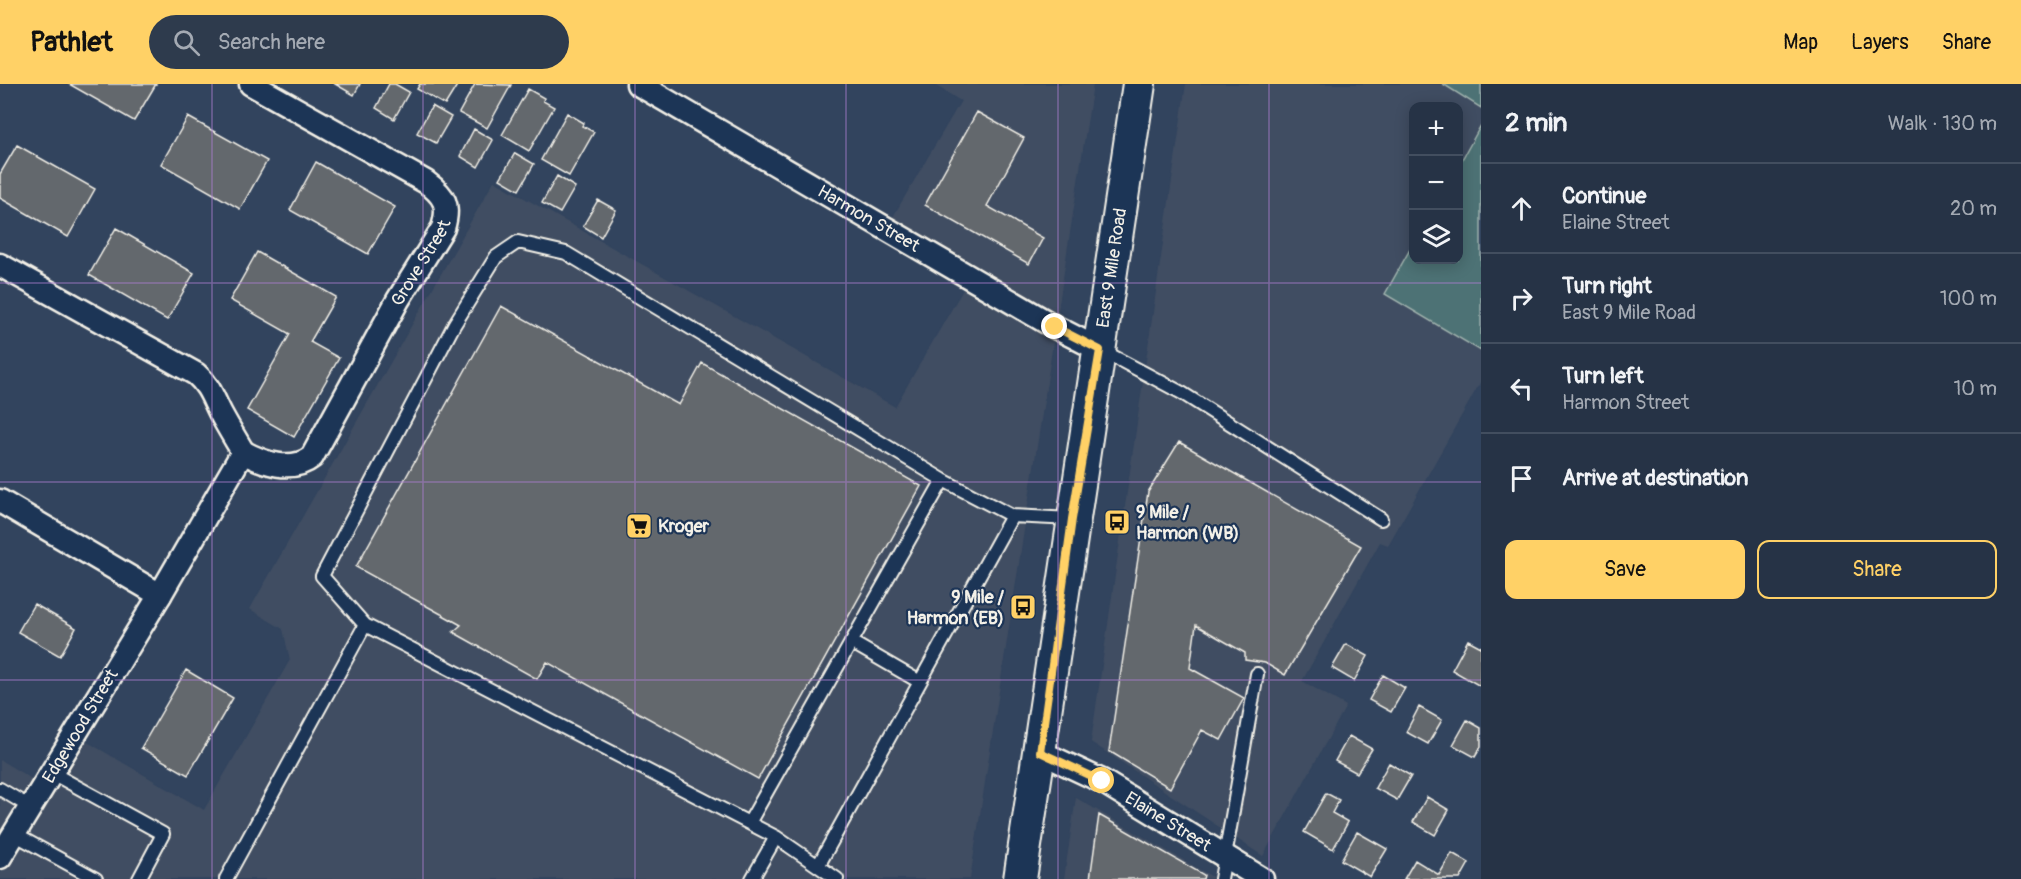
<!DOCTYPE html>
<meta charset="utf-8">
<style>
body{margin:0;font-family:Pangolin,sans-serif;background:#2e3b4d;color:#f1f3f6}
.controls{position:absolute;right:18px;top:18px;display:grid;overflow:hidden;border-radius:12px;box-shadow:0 3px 15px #0003}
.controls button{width:54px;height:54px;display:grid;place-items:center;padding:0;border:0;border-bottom:2px solid #424e5f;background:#263346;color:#f1f3f6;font:30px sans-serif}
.stop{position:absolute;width:18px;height:18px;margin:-14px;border:4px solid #ffd166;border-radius:50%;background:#fff}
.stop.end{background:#ffd166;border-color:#fff;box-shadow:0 2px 6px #0008}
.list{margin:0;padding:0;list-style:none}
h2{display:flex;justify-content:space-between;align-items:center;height:78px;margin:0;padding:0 24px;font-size:26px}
h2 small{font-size:20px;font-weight:400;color:#a4aab3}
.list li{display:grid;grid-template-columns:39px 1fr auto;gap:18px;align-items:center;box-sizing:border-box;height:90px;padding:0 24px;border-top:2px solid #424e5f}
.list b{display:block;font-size:22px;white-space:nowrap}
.list p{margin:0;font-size:20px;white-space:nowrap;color:#a4aab3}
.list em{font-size:20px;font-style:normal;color:#a4aab3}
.actions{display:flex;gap:12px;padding:18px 24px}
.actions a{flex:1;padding:14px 0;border:2px solid #ffd166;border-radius:12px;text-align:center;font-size:21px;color:#ffd166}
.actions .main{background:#ffd166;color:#111}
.icon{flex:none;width:33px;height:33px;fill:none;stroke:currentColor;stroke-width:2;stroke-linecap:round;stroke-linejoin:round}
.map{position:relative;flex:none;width:1481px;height:795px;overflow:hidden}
header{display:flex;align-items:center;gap:36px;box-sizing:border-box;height:84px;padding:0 30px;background:#ffd166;color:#111}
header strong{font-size:28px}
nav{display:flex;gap:33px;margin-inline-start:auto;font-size:21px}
.search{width:420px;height:54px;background:#2e3b4d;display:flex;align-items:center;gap:15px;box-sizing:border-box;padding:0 21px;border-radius:33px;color:#a4aab3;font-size:22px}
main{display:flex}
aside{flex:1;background:#263346}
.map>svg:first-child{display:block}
.built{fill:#414e62}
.green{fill:#4d7274;stroke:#a0b2ae;stroke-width:1.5}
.building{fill:#63676d;stroke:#f4f1e8;stroke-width:1.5}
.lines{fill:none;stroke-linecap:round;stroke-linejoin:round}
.lane-casing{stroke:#f4f1e8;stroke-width:16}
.street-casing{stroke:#f4f1e8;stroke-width:27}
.secondary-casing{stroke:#f4f1e8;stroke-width:36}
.lane{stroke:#1d3557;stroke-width:12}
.street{stroke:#1d3557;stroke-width:22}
.secondary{stroke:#1d3557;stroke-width:32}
.route{stroke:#ffd166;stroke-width:8}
.grid{fill:none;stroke:#ab7bcf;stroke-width:1.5;stroke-opacity:0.55}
.labels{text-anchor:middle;stroke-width:4.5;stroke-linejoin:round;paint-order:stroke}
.street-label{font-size:18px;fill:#f4f1e8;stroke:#1d3557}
.poi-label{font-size:18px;font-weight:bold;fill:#f4f1e8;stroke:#1d3557;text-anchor:start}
</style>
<header>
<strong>Pathlet</strong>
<div class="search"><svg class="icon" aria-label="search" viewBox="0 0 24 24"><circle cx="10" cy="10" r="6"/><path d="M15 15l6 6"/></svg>Search here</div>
<nav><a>Map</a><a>Layers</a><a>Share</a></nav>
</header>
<main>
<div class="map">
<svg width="1481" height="795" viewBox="0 0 1481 795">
<rect width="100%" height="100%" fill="#32445e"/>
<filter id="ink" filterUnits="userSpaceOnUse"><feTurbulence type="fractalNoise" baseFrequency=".0167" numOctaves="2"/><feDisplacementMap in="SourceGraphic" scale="12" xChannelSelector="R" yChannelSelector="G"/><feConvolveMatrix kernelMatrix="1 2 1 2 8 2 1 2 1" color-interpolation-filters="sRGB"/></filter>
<g filter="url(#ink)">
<path class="built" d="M933,0H1093L970,795H0V676L35,697L65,645L204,726L290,576L283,545L250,525L494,97L895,323L964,204L880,155L961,17Z
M1186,0H1443L1481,24V41L1459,81L1458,22H1414L1413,160L1385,210L1481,267V297L1388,461L1380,458L1302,597L1346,622L1263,772L1091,658Z
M1076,714L1216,795H1064Z"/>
<path class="green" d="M1443,0H1481V24Z
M1481,41V267L1385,210L1413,160L1414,176H1458L1459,81Z"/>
<path class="building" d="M69,0H156L134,37Z
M335,0H360L354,11Z
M389,0H395L409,8L394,35L376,24Z
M420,0H458L445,21L417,5Z
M475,0L511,1L487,44L459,29Z
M528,5L544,14L543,17L554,23L529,67L502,51Z
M432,22L451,33L436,59L417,49Z
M977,28L1024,54L987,122L1043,154L1029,180L925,121Z
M567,29L584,39L582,42L594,48L569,92L541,76Z
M188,33L267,77L240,125L161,80Z
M474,45L493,56L478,83L460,72Z
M17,61L95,105L68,153L0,114V90Z
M515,69L534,80L519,106L500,95Z
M316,78L395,123L368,170L290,126Z
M557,92L575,103L560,129L542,119Z
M598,116L616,126L601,153L583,142Z
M116,144L194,189L167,236L89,191Z
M257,168L336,213L310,258L339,274L294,353L247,326L290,250L230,216Z
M501,222L679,321L702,279L921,402L758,695L547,578L537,595L453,548L461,541L356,483Z
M1179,358L1361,462L1285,591L1265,579L1245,576V569L1196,541L1190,584L1244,614L1221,656L1202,646L1170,704L1109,667L1148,408Z
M34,520L76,544L60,572L18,548Z
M1468,556L1481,563L1480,602L1452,586Z
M1346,560L1368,572L1354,597L1332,584Z
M186,586L233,614L188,691L141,664Z
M1383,591L1405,604L1391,628L1369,616Z
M1419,623L1442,636L1428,660L1406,648Z
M1467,636L1481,644V663L1475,673L1453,661Z
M1349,652L1372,665L1357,689L1335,677Z
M1389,679L1411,692L1397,716L1375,704Z
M1326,709L1339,716L1332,729L1348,738L1333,765L1304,748Z
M1427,713L1449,726L1435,751L1413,738Z
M1099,731L1204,791L1203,795H1090Z
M1357,748L1387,765L1370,793L1341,776Z
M1452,769L1469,779L1460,795H1404L1415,776L1439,791Z"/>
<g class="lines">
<defs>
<path id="lane" d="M1101,266L1182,309L1381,435
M365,541L322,492L454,241L496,173L518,158L566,169L943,396L1012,432
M851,558L920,598
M52,689L163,750L139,795
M0,705L30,723
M749,739L943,396
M14,750L96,795
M818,782L1012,432L1072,435
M226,795L365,541L776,753L837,795
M752,795L776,753
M1221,795L1257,590"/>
<g id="street">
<path id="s1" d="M638,0L1055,243L1100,266"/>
<path d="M0,181L196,290C210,302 213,315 221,330C228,343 236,356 243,368L160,511L0,773"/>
<path id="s2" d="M243,368C263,379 292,389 312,373L398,216L443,144C450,121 445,112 426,98L251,0"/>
<path d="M0,417L160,511"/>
<path id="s3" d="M1040,668L1102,697L1262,795"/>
</g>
<g id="secondary">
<path id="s4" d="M1020,795L1139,0"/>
</g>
</defs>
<use href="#lane" class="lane-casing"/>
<use href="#street" class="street-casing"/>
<use href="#secondary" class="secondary-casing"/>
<use href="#lane" class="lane"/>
<use href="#street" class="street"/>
<use href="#secondary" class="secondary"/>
</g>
</g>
<g class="lines" filter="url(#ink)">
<path class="route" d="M1055,243L1100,266L1072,435L1040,668L1102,697"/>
</g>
<path class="grid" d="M212,0V795M423,0V795M635,0V795M846,0V795M1058,0V795M1269,0V795M0,199H1481M0,398H1481M0,596H1481"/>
<defs>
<symbol id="bus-square" viewBox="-11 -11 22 22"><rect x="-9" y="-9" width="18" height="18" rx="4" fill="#ffd166" stroke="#1d3557"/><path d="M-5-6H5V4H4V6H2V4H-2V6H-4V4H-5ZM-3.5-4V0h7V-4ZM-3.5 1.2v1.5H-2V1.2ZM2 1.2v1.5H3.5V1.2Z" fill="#111"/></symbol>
<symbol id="supermarket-square" viewBox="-11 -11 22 22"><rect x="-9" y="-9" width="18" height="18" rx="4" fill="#ffd166" stroke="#1d3557"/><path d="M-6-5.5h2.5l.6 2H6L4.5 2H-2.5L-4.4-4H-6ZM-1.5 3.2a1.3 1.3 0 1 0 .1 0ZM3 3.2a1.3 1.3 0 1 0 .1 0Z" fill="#111"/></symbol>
</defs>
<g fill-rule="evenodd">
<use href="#bus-square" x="1102" y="423" width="30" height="30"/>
<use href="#supermarket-square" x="624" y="427" width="30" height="30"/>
<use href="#bus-square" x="1008" y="508" width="30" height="30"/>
</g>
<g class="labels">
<g class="street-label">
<text dy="6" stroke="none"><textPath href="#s1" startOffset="267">Harmon Street</textPath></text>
<text dy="6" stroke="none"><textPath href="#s2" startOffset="296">Grove Street</textPath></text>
<text dy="6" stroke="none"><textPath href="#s4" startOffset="618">East 9 Mile Road</textPath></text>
<text transform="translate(80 642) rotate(-59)" y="6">Edgewood Street</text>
<text dy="6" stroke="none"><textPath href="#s3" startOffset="146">Elaine Street</textPath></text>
</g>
<g class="poi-label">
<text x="1136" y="434">9 Mile /<tspan x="1136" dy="21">Harmon (WB)</tspan></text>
<text x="658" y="448">Kroger</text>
<text x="1004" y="519" text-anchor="end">9 Mile /<tspan x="1004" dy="21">Harmon (EB)</tspan></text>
</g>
</g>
</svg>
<div class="controls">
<button>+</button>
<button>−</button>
<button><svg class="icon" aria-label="layers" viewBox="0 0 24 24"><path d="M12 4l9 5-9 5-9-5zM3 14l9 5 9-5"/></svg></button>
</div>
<div class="stop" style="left:1102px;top:697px"></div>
<div class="stop end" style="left:1055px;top:243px"></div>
</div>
<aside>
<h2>2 min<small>Walk · 130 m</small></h2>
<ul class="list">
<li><svg class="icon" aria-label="ahead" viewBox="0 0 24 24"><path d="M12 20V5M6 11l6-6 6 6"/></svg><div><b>Continue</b><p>Elaine Street</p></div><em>20 m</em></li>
<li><svg class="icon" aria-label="right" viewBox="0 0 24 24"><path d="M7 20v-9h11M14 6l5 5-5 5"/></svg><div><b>Turn right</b><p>East 9 Mile Road</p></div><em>100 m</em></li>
<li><svg class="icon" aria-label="left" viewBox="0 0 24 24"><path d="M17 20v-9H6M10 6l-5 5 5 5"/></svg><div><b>Turn left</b><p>Harmon Street</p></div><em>10 m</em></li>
<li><svg class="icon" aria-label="arrive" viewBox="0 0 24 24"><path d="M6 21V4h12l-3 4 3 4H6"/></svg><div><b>Arrive at destination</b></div></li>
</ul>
<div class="actions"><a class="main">Save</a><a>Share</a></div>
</aside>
</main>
